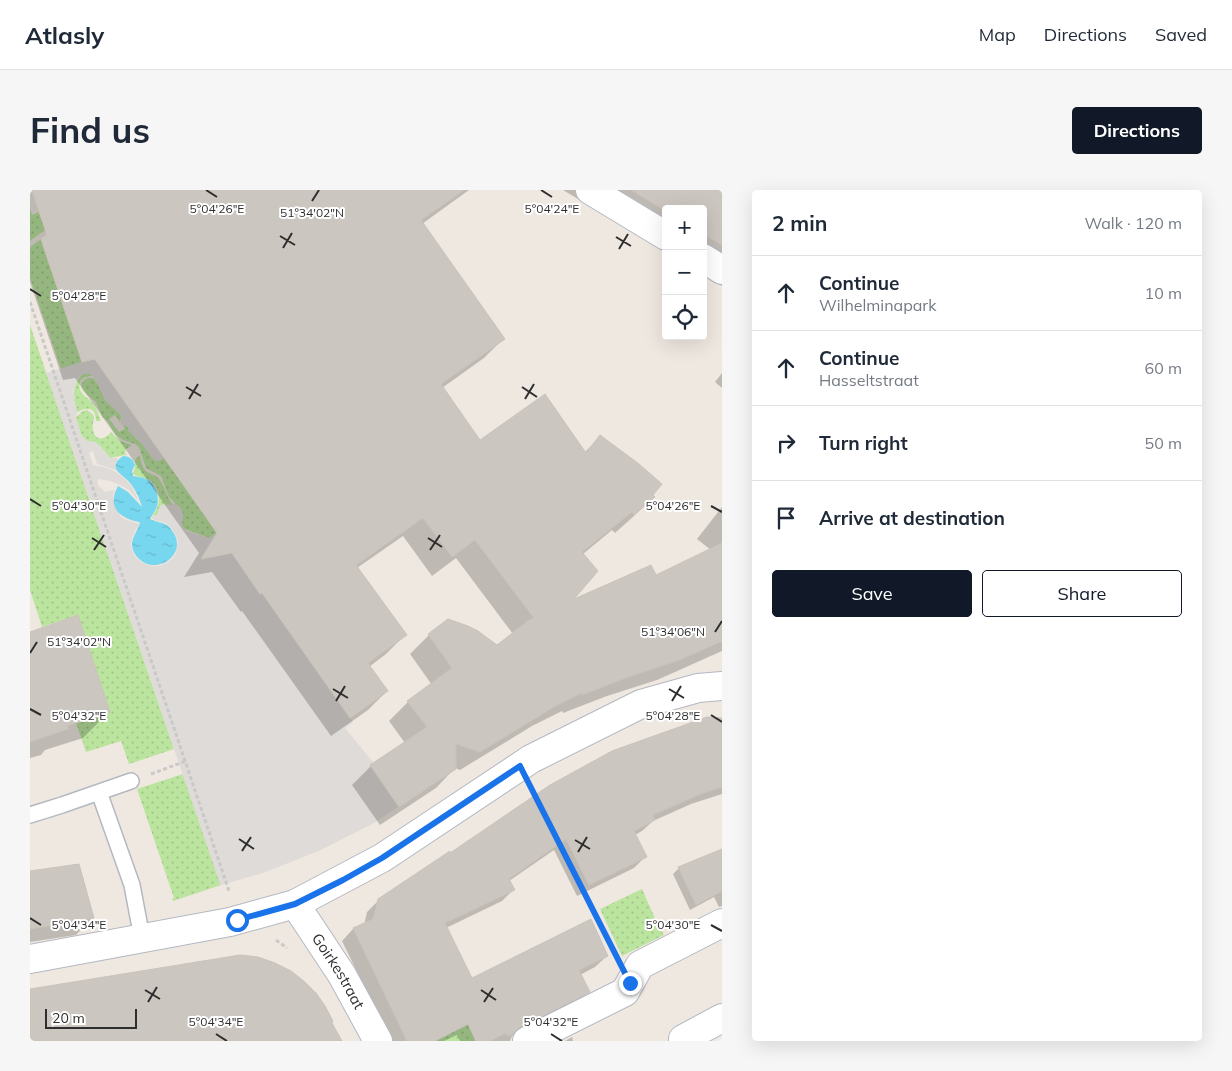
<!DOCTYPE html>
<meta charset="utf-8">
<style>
body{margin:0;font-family:Mulish,sans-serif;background:#f6f6f7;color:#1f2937}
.controls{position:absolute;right:15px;top:15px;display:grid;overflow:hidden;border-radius:5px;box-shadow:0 5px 20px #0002}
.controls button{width:45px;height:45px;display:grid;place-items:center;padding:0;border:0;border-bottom:1px solid #e0e1e3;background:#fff;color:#1f2937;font:25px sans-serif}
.scale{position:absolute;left:15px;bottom:12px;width:92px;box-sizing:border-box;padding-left:5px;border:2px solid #2e2e2e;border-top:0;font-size:14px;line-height:18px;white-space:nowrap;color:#2e2e2e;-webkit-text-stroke:4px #fff;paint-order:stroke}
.stop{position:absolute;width:15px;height:15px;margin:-11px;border:4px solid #1a73e8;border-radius:50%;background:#fff}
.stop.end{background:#1a73e8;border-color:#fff;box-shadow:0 1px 5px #0008}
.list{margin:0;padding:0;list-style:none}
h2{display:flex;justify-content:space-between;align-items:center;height:65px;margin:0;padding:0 20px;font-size:21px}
h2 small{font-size:16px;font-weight:400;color:#747a83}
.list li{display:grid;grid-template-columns:32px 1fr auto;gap:15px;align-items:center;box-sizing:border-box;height:75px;padding:0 20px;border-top:1px solid #e0e1e3}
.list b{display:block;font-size:19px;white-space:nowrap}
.list p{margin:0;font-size:16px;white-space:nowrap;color:#747a83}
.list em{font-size:16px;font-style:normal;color:#747a83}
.actions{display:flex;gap:10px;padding:15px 20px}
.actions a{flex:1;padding:11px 0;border:1px solid #111827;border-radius:5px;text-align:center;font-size:18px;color:#111827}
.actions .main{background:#111827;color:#fff}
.icon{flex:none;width:28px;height:28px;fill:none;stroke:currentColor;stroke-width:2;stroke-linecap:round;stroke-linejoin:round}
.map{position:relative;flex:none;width:692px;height:851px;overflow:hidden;border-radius:5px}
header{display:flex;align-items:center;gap:30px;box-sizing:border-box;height:70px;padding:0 25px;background:#fff;border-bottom:1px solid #e0e1e3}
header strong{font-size:24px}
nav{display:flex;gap:28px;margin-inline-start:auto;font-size:18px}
.intro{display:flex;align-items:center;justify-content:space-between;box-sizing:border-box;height:120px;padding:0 30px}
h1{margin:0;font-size:35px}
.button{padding:12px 22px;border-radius:5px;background:#111827;color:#fff;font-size:18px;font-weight:700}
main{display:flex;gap:30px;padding:0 30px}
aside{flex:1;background:#fff;border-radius:5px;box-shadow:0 5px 20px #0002}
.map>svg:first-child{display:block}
.green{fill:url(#green-dots)}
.plaza{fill:#dfdbd8}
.water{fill:url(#water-ripples)}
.shadow{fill:#0003}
.building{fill:#cbc6bf;stroke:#cbc3ba}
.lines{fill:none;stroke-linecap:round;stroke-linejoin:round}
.service-casing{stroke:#b4b8c1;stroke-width:18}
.minor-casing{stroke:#b4b8c1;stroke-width:30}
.tertiary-casing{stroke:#b4b8c1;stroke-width:30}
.path{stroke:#c9c9c9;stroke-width:3;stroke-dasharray:4 2.5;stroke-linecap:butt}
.service{stroke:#fff;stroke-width:15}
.minor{stroke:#fff;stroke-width:28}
.tertiary{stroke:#fff;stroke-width:28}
.route{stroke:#1a73e8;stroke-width:6}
.ticks{fill:none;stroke:#2e2e2e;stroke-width:2}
.labels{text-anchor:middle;stroke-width:4;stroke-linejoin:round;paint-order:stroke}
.street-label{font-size:15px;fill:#2e2e2e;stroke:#fff}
.ticks-label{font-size:12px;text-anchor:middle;fill:#2e2e2e;stroke:#fff;stroke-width:4;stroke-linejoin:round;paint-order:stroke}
</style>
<header>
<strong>Atlasly</strong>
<nav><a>Map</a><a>Directions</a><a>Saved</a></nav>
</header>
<div class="intro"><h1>Find us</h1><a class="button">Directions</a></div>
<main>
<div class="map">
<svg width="692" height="851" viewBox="0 0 692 851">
<defs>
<pattern id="green-dots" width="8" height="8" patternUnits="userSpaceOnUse" patternTransform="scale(1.25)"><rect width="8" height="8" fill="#bbe49e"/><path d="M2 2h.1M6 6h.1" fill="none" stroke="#a1c488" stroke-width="1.8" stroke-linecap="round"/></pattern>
<pattern id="water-ripples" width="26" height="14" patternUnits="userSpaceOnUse" patternTransform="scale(1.25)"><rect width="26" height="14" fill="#76d7ee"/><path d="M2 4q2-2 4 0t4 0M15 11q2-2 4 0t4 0" fill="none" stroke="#66b9cc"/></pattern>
</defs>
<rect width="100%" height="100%" fill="#efe8e1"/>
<path class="green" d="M0,19L2,25L9,22L15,40L0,51Z
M11,49L52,172L31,179L0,88V57Z
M0,135L144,559L99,574L91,551L56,562L46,533L80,522L48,425L12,437L0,400Z
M53,184H61L62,186L55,187L50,191C47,206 58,205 64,215C67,219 69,226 71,231H66C66,217 57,216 46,223C47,218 44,215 44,210C43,200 45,191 53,184Z
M58,188H63L68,194L75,210L91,225V228L90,232L85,225L79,229L89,242L95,239L93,236L94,235L97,236L99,241L113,255L123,269L128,271L134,268L187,342L179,348L155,339L152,336V320L139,307L131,286L116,278L109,257L105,254L93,250L85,244L78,232L72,227L66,212L54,202L51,197L52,193L54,190Z
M57,220L60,222L64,226C64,230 62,236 63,239C64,251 75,251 81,242L90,251L102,255L96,259L95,263L97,265C92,265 86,267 80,268L70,256L65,252L57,251L51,245L46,227L53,221Z
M110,265C111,272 112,280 119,283C123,285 126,285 129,289C135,297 136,306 143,315L130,317L127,326L123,325C131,315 132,298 119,290C114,287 109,287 104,285L103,283L105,278V270Z
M153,584L191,695L143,711L142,709L144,708L107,599Z
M612,699L628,735L634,745L592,766L570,719Z
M438,834L446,851H405Z"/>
<path class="plaza" d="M61,165L134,268L129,271L123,269L113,255L99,241L97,236L94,235L93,236L90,232L91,228V225L75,210L68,194L61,184H53L48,188L43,201L45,207L44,210L47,219L46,227L51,245L57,251L65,252L70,256L80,268H88L85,274L86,280L67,274L63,261L59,263L63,275L77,278L84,281L94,288L102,297L109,311L99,300L88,294L80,291L68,289V295L75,302L85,300L83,306L85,317L91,327L96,330L110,334V335L105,341L102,348L101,356L105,367L110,371L117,375L126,376L132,375L138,372L143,368L146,363L148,351L143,340L136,333L124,330L121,327L123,325L126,326L131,315L139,314L141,316L144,313L149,316L153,323L152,336L156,341L179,348L187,342L192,349L182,366H187L197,357L230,403H232L321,528L323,532L315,538L347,577L371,615L344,633L291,660L233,683L191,695L190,694L16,183L52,172Z"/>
<path class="water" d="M93,266C99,266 103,269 105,275L102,281L103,286C106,287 111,287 114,288C126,292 131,308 126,319C124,323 122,325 120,329C129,334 137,331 143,342C158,364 127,387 108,368C105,365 102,359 102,355C102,346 108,341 110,333L109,332C88,328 77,316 88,296L98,302L112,317C109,306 104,296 95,288C92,285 88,283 86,279C85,275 86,274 87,271Z"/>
<path class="shadow" d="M0,0H439L392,34L473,149L454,168L412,198L450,252L555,262L570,247L623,307L604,326L585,343L582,340L553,364L540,413L625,387L681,360L667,349L692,317V461L627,490L577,506L533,523L532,521L502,536L430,580L425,578L406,598L350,635L322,595L341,576L375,553L359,531L378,512L402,495L380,464L399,445L467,457L483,444L426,368L402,386L373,346L327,378L375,445L356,464L339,477L357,501L338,520L301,546L212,421L211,422L182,382L154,387L169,363L45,188L33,190L0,92Z
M533,0H692V96L673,85V19H636V62Z
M692,183V198L685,192Z
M0,442L79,522L53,548L15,560L11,565L0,568Z
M692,530V604L661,614L623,631L612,641L605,645L615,667L604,678L547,706L524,660L479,691L484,699L472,711L416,738L442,790L577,766L565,777L550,785L558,802L547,813L482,846L480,851H430L427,845L414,851H361L312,751L323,739L334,735L337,722L349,710L420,665Z
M692,660V716L689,717L684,707L660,720L643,684L649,678Z
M0,682L62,728L46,745L0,752Z
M542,847L543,851H535Z"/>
<path class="building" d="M2,0H434L391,30L475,149L411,194L450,250L515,204L556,263L570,245L609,274L632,294L623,305L625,307L604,325L602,322L552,362L568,381L544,409L621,375L626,385L692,353V451L647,471L598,487L552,505L551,503L522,518L450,562L426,554V579L369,617L340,575L397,537L377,511L422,478L398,444L418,429L438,436L448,441L467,455L499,430L504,428L445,350L422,367L393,328L326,375L377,445L338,473L358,501L320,528L232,403L230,404L202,363L171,369L187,343L65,169L52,172L11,49L17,45Z
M601,0H692V55L673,44V19H636V21Z
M48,425L80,522L37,536L38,539L0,552V442Z
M677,527L692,528V597L673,603L623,625L625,630L604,641L617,667L559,695L536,649L479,689L485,700L415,733L442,788L561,729L578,766L549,780L560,802L490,837L484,843L478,846L476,843L460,851H446L438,834L405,851H377L323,738L343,729L348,709L420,661V663L520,595L582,561Z
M692,659V701L666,715L648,677Z
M49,674L64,728L0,739V681Z
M210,765L228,767L245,773L261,781L275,792L286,803L295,816L303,831L302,833L312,851H0V799Z"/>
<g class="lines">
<defs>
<path id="service" d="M69,602L102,695L112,748
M0,625L32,615L101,591"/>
<path id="minor" d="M560,0L636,46
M673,68L692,80
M497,851L595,802L610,775L692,733
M655,851L653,849L692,828"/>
<g id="tertiary">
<path id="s1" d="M265,714L312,785L348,851"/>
<path d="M0,769L200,732L265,714L352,668L501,569L611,514L668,498L692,496"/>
</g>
</defs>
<use href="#service" class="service-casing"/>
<use href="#minor" class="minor-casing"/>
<use href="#tertiary" class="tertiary-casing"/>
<path class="path" d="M0,112L199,701
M121,584L156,571
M504,604L583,761
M246,750L257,758"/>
<use href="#service" class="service"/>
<use href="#minor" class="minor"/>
<use href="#tertiary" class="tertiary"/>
</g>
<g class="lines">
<path class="route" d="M207,730L265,714L313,690L352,668L490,576L600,793"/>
</g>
<path class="ticks" d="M176,0L187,7M511,0L522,7M282,11L289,0M250,46L265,55M586,47L601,56M253,58L262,43M589,59L598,44M0,99L11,106M156,197L171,206M492,197L507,207M159,209L168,194M495,209L504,194M0,309L11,316M681,316L692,322M62,348L76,357M398,348L412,357M64,360L74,345M400,360L410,345M685,442L692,431M0,463L7,452M303,499L318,508M639,499L654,508M306,511L315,496M642,511L651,496M0,519L11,525M681,525L692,532M209,649L224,659M545,650L560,659M212,661L221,647M548,662L557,647M0,728L11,735M681,735L692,741M115,800L130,809M451,800L466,810M118,812L127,797M454,812L463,798M186,844L197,851M521,844L532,851"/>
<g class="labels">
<g class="street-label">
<text dy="5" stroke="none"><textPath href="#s1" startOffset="80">Goirkestraat</textPath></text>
</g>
</g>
<g class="ticks-label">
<text x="187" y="23">5°04'26"E</text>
<text x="522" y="23">5°04'24"E</text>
<text x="282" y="27">51°34'02"N</text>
<text x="49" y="110">5°04'28"E</text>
<text x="49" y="320">5°04'30"E</text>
<text x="643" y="320">5°04'26"E</text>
<text x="643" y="446">51°34'06"N</text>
<text x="49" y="456">51°34'02"N</text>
<text x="49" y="530">5°04'32"E</text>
<text x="643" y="530">5°04'28"E</text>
<text x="49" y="739">5°04'34"E</text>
<text x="643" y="739">5°04'30"E</text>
<text x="186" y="836">5°04'34"E</text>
<text x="521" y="836">5°04'32"E</text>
</g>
</svg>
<div class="controls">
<button>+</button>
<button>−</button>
<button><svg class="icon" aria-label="locate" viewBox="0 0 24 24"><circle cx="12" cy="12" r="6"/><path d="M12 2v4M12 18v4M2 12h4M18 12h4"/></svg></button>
</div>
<div class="scale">20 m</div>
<div class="stop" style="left:207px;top:730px"></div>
<div class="stop end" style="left:600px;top:793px"></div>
</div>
<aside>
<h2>2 min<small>Walk · 120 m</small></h2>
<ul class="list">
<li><svg class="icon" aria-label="ahead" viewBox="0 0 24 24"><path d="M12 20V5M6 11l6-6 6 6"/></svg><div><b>Continue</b><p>Wilhelminapark</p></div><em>10 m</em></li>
<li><svg class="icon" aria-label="ahead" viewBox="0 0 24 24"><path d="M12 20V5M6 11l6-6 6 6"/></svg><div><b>Continue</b><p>Hasseltstraat</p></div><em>60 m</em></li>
<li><svg class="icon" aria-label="right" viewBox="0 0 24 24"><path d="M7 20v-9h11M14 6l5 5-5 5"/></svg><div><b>Turn right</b></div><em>50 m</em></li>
<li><svg class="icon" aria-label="arrive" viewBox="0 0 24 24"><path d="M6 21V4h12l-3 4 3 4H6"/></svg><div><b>Arrive at destination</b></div></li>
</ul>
<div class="actions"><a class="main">Save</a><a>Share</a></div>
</aside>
</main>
